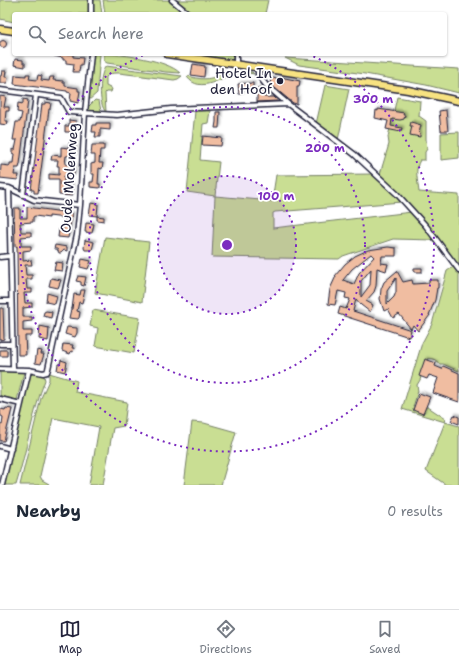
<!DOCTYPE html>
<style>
body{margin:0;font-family:"Shantell Sans",sans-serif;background:#f2f2f3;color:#1f2937}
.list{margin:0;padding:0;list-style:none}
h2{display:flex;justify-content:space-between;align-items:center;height:52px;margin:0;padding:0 16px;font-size:17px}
h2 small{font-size:13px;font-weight:400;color:#747a83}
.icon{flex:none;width:22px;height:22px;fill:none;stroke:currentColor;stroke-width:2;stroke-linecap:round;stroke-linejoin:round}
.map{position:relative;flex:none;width:459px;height:485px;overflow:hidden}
.search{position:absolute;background:#fff;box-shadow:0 1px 3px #0004;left:12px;right:12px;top:12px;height:44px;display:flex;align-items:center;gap:10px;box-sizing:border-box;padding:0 14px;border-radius:4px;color:#747a83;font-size:15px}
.sheet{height:124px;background:#fff}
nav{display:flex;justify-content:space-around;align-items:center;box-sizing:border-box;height:56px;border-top:1px solid #e0e1e3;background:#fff;font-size:11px;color:#747a83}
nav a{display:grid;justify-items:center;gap:2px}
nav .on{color:#22223b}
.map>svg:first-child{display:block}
.green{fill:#c9de93;stroke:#768067}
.building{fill:#f0bda1;stroke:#22223b;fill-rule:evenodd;filter:url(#shadow)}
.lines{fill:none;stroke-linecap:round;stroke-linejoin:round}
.street-casing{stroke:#22223b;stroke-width:7}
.primary-casing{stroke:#22223b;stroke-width:9}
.street{stroke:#fff;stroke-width:4}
.primary{stroke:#f7e281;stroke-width:6}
.ring{fill:none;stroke:#7b2cbf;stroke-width:2;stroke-dasharray:2 4}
.poi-dot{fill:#22223b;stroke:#fff;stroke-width:1.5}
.labels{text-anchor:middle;stroke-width:3.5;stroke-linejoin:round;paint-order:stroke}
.poi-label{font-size:14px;fill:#22223b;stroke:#fff;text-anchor:end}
.street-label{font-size:14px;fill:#22223b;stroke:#fff}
.centre{fill:#7b2cbf;stroke:#fff;stroke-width:2}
.ring-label{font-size:12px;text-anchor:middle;font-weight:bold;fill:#7b2cbf;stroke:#fff;stroke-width:3.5;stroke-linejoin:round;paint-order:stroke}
</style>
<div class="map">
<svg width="459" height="485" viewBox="0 0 459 485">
<defs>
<filter id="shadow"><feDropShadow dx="2" dy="-2" stdDeviation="1" flood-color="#0004"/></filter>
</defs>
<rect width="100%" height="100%" fill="#fff"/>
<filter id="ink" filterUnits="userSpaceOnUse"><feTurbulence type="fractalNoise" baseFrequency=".025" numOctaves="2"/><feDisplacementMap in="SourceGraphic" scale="8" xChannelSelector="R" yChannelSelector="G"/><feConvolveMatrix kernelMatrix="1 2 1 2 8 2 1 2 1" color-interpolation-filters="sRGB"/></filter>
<g filter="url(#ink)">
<path class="green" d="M0,0H89V14H14V22L0,19Z
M93,0H100L102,14H93Z
M103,0H268L265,14H105Z
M93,54H100L97,93L88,101Z
M104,54C123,54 167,60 180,73L166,72L107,63L104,61Z
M194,54H233L234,57L231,61Z
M285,58L459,69V93L426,85L365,74L299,65Z
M106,66L182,76L178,79L174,80L119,73C113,73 110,73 106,77V86L112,89L111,92H106L105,93L106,112C98,105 99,73 106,66Z
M234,72H252L254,74C249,73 243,72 238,73C222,76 201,95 187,77L188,76C211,83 214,75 234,72Z
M325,85L349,89L338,140L316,124Z
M397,97L420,101L419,116L426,121V139L427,149L425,152V160H420C414,170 418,181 419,192L459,195V268L427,224L380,174L389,144L388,137Z
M95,100L99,101L101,111H88V107Z
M195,111H210L208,123L203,124L200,160L219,162L215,196L272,201L276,175L374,174L402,202L275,212L273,213V228L412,212L434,240L393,239L343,256L339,259L212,257L215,196L187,192Z
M459,132V158L441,160V133Z
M105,237L149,242L142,302L95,293Z
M453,267L459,274V371L443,364H439C436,359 432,358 427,359L420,380L417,385L418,391L413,407L416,408L428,407L446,419L445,422L459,426V485H446L426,471L445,422L402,409L422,343L432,324L447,271Z
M93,310L140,318L134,353L95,346L98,328L90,326Z
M0,370L24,372L17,400L0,396Z
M34,373L44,376L45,380C32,414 27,450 16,485H3L29,376Z
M49,373L77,381L75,392L127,402L124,426L113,428L103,485H89L99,427L53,418L40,476L42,480L49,484L48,485H20L41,398L49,380Z
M192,422L204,423L236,432L221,485H184Z"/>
<path class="building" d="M-0.5 44a3.5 3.5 0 1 1 7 0a3.5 3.5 0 1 1-7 0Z
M54,54H73V57L83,58L82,65H80L79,72H73L74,64L66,63V60H63V58L54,56Z
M15,59L23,60V63H25V67L14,65Z
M193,64L205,66L204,77L191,75Z
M2,71H6L5,77H8L7,83H0V76H1Z
M26,74H30L29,79L37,80L38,75L42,76L41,80L49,81L50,77H54L53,80L63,81V83H65V86L78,88V91H80L78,103L70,101L71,93L67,92V91L14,84L15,75L26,76Z
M280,77L300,81L299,87H297V104L293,103L270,84L271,78L279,79Z
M253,83V88L242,89V94H239L238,84Z
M257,88H262V92L264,91V97H274L278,101L257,102Z
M0,96L6,97L4,107H9V111H6L5,121H8L7,125L0,124Z
M23,99L28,100L20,164L19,168H15L14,175H19L18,180L0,178L1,165L10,166V163H13L14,154L12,153V149L15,150L17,140H13L16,122H20L22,113L17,112L18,103L23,104Z
M45,102L51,103L50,109H49L38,193H34V190H31L42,104H45Z
M378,109L404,113L403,115H405L404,119L400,120L392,119L391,126L402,128L401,132L386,129L388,121L375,118L376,110L378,111Z
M446,110L448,131H441L439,111Z
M216,112H220L219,128H215L216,122Z
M69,120L76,121L75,132H65V126H69Z
M411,122L421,125L419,133H420V137L410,135L412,126H410Z
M96,123H110V130L100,129V137H95L96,132H92L93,125H96Z
M203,136L222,138L221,146L202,145Z
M70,141L75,143V156H66L65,164L74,165V176H64V183L71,184L72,196L59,195V179H49V174L59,175V166H57L58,160H51L52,155L61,156V147L68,148Z
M92,145H104V150H100L99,163H103L102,169L99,168L98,184H100V188L90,187V182H93L94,174H91V164L95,163V155H91Z
M91,203L98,204L97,216L89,215Z
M27,207L64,212V213L72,214L68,238L58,237L59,229H63L65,218L49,216V218L35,216L33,217V222L20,223L21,232H31V236L21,237V246H31V250L23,251V261L31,260L32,265H25L26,275H32V279H26L27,289H32V293H24L25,303H32V307L23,308V317H32V321L23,322V331H32V336H25L26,355H18L17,246L15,247L14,208H20V218H27Z
M97,216L104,217V221L97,220Z
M86,223L94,224L92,233L85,232Z
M85,240L94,242L92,250H85L84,248Z
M55,245L67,247V251L64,250L61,253H59L57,249H54Z
M388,247L396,248V256H382L381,263L388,264L386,271L377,268L376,286L374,292L366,301L373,305L370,312L361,305L356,299L353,311L411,330L409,337L338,314L340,307L346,309L350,299L345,298L346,293L338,291L335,305L328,304L330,289L336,276H335L345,264L355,256L368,250ZM371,254L374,257L359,273L354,284L343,280L352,269ZM371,269L370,285L361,297V281Z
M82,259L91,261L88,269L80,267Z
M56,262L63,263L62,271L54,270Z
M414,268H422V272H414Z
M397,271L403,282L412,280L413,284L429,283V280H438V288H437L435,300L429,315H430L418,331L413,325L411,329L399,314L393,318L388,309L384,311L380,299L381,289L384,282ZM396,278V292L394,297L387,304V291Z
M78,276L86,277L84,286L81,285V282L76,281Z
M51,278L61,280L58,288L49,286Z
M81,290H85L82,303L79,302L77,311L80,312L79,318L78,319L69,318L71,309H72L74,294L80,295Z
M47,293L57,296L55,304L46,302Z
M0,308H3L4,339L0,340Z
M46,311L52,312L51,318L43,316L44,312Z
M40,326L49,328L48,341L39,339Z
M67,327L77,328V333L75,337L65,334Z
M63,344L73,345L72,348H74L73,352L71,351L70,354L62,351Z
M0,350H7V356H0Z
M37,350L42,351L41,354H44L41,364L35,363Z
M425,359L436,363L435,366L442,369L443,366L459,373V402L433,393L438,378L429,375L427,379L419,376Z
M61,360L67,362L65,372L57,370L58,364H60Z
M419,393L430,397L423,414L413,410Z
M6,408L12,409L4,441H0V424L2,425L3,417L1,416L0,412L1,409L5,410Z
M454,415L459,417V424L451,421Z"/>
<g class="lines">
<defs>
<path id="street" d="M172,0L189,14
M91,14V0
M236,54V65
M258,68V75L266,85L288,104L354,154L397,194L426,226L459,270
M0,90L61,98L69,112L117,115L171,109L288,104
M0,187L9,188L34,200L80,205
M9,188L13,369
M23,195L36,95
M0,257L10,256
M0,301H11
M0,344H12
M0,369L29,370L43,373L47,372L48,369L77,235L80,205L85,113L91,54
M0,399L21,404
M0,446L11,449
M2,485L29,370"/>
<path id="primary" d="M0,29L14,31
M167,54L408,90L459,101"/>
</defs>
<use href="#street" class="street-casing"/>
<use href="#primary" class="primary-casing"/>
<use href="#street" class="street"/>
<use href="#primary" class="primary"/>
</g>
</g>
<circle cx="227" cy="245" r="69" fill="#7b2cbf" fill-opacity=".12"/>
<g class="ring">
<circle cx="227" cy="245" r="69"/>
<circle cx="227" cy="245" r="138"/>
<path d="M308 54A207 207 0 1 1 146 54"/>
</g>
<circle class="poi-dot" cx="280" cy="81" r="4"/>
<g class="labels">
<g class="poi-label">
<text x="272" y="78">Hotel In<tspan x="272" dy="16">den Hoof</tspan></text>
</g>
<g class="street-label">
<text transform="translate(69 178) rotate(-86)" y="5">Oude Molenweg</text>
</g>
</g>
<circle cx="227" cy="245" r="6" class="centre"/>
<g class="ring-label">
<text x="373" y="103">300 m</text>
<text x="325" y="152">200 m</text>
<text x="276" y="200">100 m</text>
</g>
</svg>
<div class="search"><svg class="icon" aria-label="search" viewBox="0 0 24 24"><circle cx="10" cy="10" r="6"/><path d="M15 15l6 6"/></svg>Search here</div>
</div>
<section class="sheet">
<h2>Nearby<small>0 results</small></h2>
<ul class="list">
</ul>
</section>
<nav>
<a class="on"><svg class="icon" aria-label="map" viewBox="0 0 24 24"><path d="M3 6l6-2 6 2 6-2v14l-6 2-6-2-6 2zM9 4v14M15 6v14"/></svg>Map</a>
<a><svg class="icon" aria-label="directions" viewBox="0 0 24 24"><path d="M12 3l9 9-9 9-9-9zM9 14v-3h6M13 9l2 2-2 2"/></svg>Directions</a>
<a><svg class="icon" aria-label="saved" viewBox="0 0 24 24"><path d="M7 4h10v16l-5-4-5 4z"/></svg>Saved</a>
</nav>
